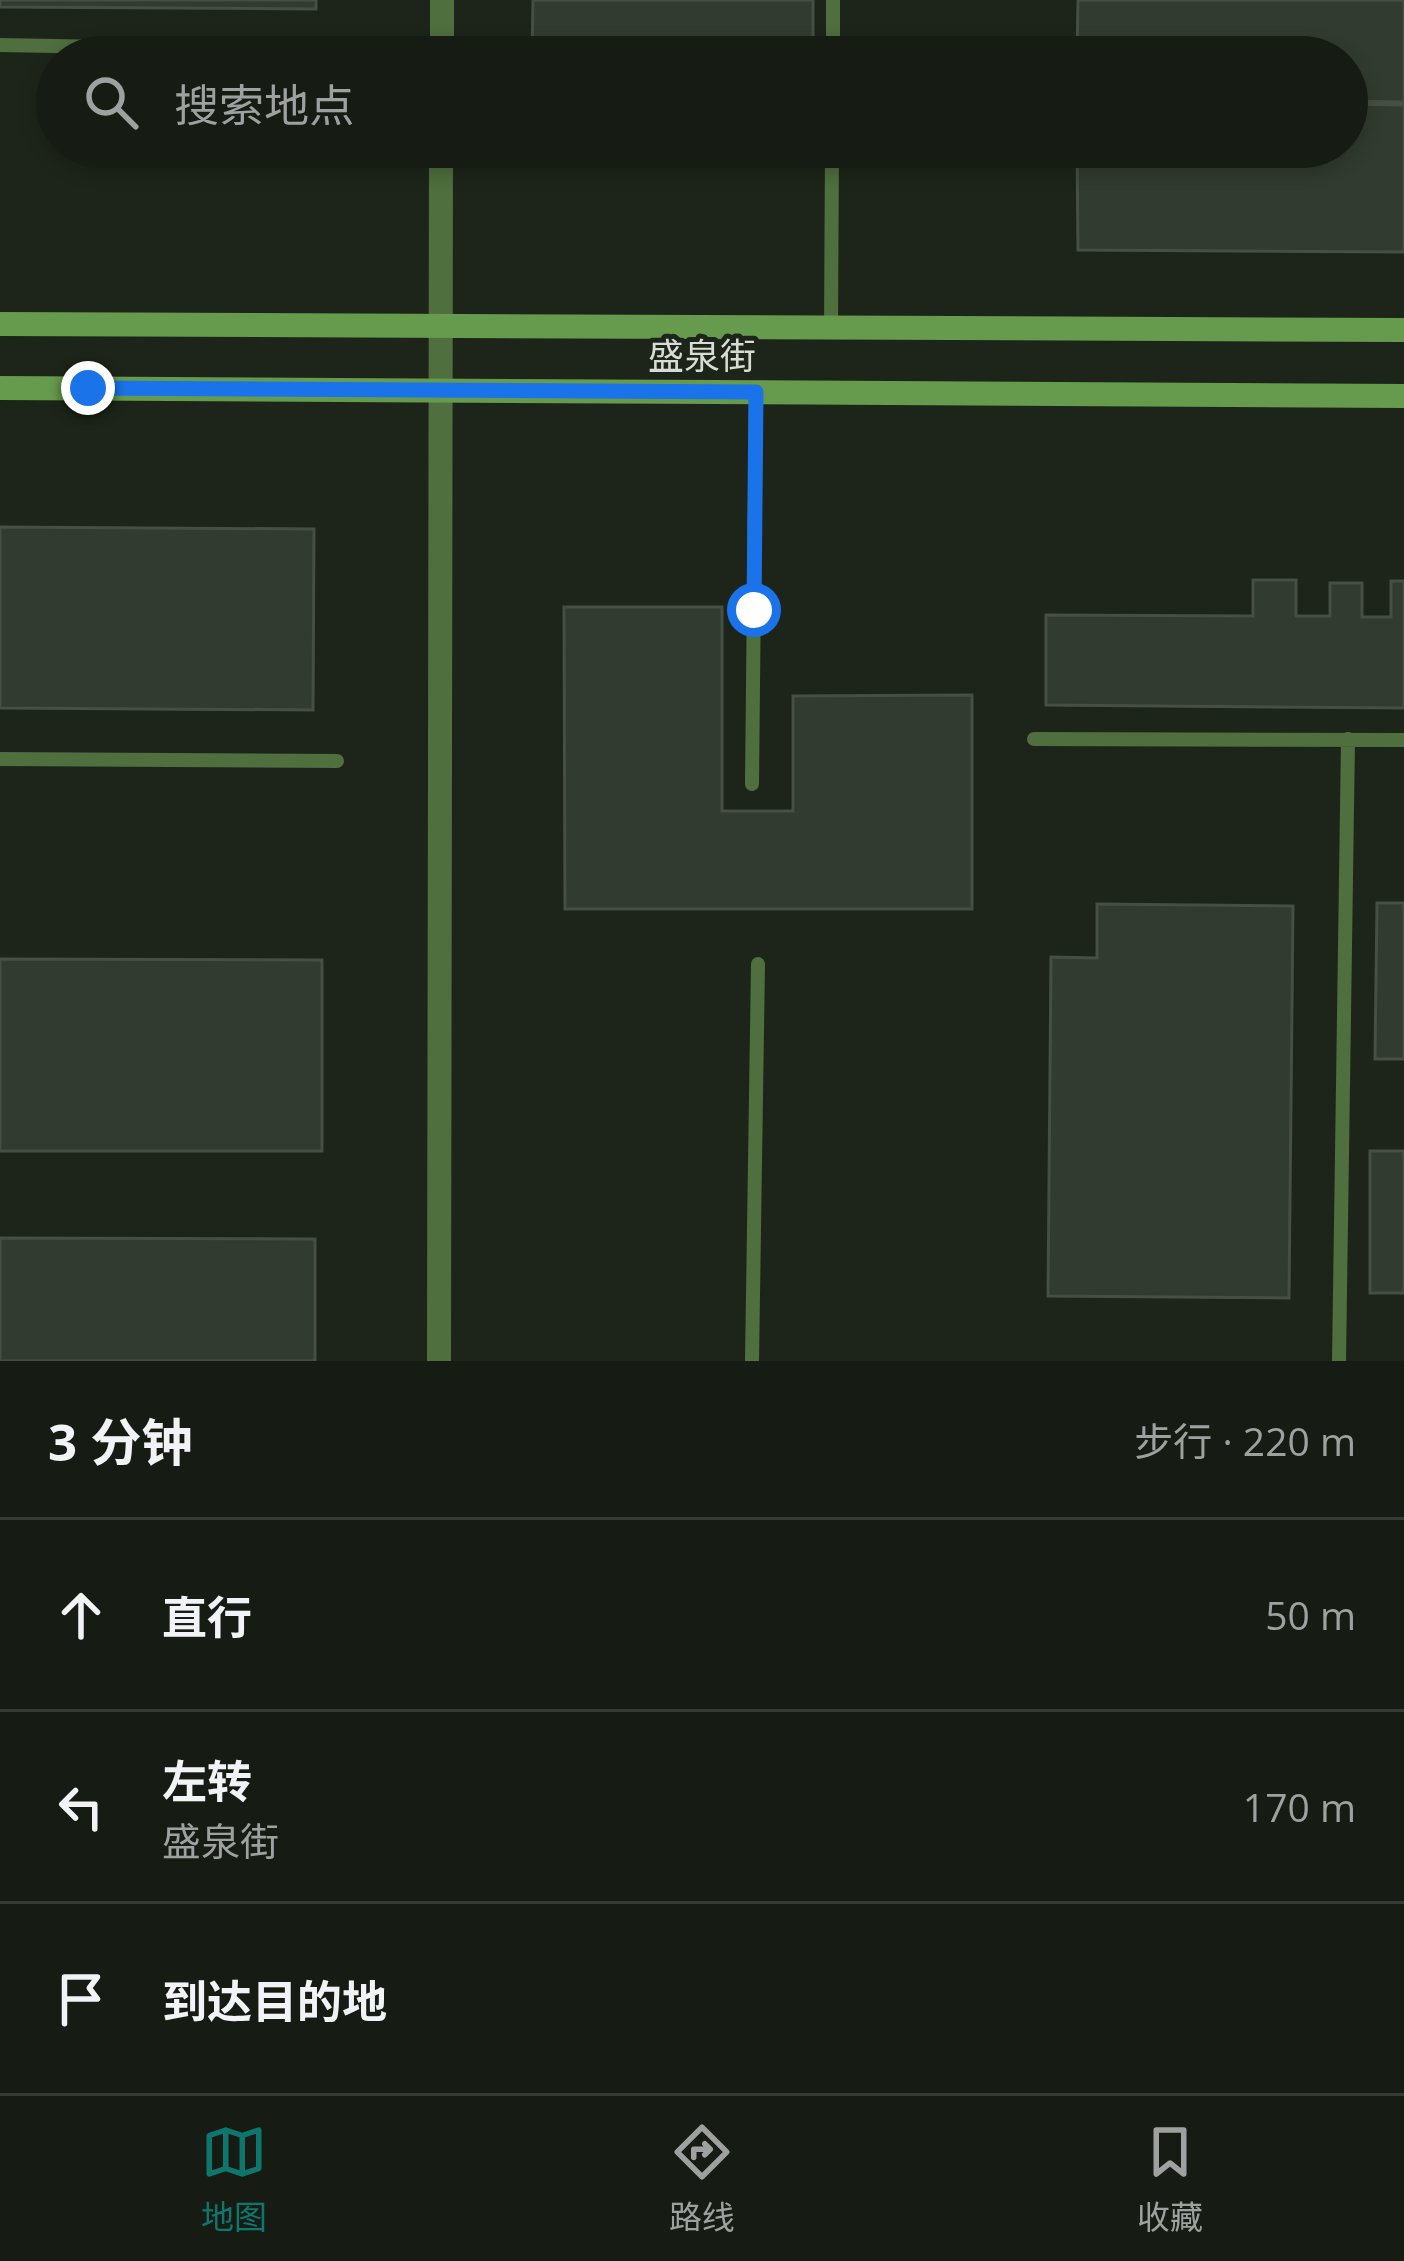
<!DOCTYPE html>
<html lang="zh">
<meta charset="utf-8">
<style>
body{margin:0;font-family:"Open Sans","Noto Sans SC",sans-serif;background:#232922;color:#f1f3f6}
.stop{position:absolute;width:36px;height:36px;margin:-27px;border:9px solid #1a73e8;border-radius:50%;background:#fff}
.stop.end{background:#1a73e8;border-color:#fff;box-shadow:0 3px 12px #0008}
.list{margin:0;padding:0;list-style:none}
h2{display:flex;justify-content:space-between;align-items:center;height:156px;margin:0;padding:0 48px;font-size:51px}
h2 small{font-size:39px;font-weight:400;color:#9ea1a0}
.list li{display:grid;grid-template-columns:78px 1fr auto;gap:36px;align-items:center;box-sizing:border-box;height:192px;padding:0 48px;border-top:3px solid #353a34}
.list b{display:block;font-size:45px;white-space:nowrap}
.list p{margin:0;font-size:39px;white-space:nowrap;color:#9ea1a0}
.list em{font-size:39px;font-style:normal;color:#9ea1a0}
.icon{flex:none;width:66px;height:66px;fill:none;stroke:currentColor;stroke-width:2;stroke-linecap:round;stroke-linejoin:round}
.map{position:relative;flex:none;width:1404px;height:1361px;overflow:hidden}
.search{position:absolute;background:#161c14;box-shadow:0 6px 18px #0003;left:36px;right:36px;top:36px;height:132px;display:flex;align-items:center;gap:30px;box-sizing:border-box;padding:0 42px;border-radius:66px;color:#9ea1a0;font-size:45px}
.sheet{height:732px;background:#161c14}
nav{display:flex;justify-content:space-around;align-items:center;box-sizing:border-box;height:168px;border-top:3px solid #353a34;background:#161c14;font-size:33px;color:#9ea1a0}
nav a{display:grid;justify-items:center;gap:6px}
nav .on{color:#0f766e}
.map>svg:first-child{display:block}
.building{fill:#323b2f;stroke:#464f43;stroke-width:3}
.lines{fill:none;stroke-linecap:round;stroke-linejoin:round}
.service{stroke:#4f6f3f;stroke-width:14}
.tertiary{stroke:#4f6f3f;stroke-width:24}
.secondary{stroke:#669b4d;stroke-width:24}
.route{stroke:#1a73e8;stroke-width:15}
.labels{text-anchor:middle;stroke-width:10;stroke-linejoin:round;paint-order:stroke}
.street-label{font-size:36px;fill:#d7ddd5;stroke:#1d251a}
</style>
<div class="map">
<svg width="1404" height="1361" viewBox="0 0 1404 1361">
<rect width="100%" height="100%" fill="#1d251a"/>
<path class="building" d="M0,0H316V9L0,7Z
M533,0H813V57H532Z
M1078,0H1404V102L1347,101V57H1077Z
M1347,104L1404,105V252L1078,250L1077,147H1347Z
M532,147H812V154L532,153Z
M0,527L314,529L313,710L0,708Z
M1253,580H1296V616H1330V583H1362V617H1391V581H1404V708L1046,705V615L1253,616Z
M564,607H722V811H793V696L972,695V909H565Z
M1377,903H1404V1059H1375Z
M1097,904L1293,906L1289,1298L1048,1296L1051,957L1097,958Z
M0,959L322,960V1151H0Z
M1370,1151H1404V1293H1370Z
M0,1238L315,1239V1361H0Z"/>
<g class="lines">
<path class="service" d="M0,45L213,49
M833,57V0
M831,328L832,147
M1034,739L1404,740
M0,759L337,761
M752,784L756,392
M752,1361L758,964
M1339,1361L1348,739"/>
<path class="tertiary" d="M442,57V0
M439,1361L441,147"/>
<path class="secondary" d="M0,324L1404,330
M0,388L1404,396"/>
</g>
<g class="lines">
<path class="route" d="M88,388L756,392L754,610"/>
</g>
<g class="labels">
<g class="street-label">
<text x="702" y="369">盛泉街</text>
</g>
</g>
</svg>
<div class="stop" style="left:754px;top:610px"></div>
<div class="stop end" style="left:88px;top:388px"></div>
<div class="search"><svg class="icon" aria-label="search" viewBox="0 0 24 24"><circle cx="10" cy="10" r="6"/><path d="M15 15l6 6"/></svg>搜索地点</div>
</div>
<section class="sheet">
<h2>3 分钟<small>步行 · 220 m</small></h2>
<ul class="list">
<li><svg class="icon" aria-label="ahead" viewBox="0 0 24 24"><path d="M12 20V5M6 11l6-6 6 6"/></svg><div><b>直行</b></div><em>50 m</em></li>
<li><svg class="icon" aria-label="left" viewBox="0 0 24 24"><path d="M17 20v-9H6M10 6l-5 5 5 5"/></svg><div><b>左转</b><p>盛泉街</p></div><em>170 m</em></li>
<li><svg class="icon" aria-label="arrive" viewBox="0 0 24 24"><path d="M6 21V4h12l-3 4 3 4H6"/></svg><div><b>到达目的地</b></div></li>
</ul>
</section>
<nav>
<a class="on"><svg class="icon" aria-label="map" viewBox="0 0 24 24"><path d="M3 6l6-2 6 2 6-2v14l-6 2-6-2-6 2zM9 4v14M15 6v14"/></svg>地图</a>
<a><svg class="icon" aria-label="directions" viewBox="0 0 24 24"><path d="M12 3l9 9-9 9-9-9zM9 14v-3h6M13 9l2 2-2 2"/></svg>路线</a>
<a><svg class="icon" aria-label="saved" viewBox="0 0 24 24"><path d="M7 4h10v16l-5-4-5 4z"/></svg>收藏</a>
</nav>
